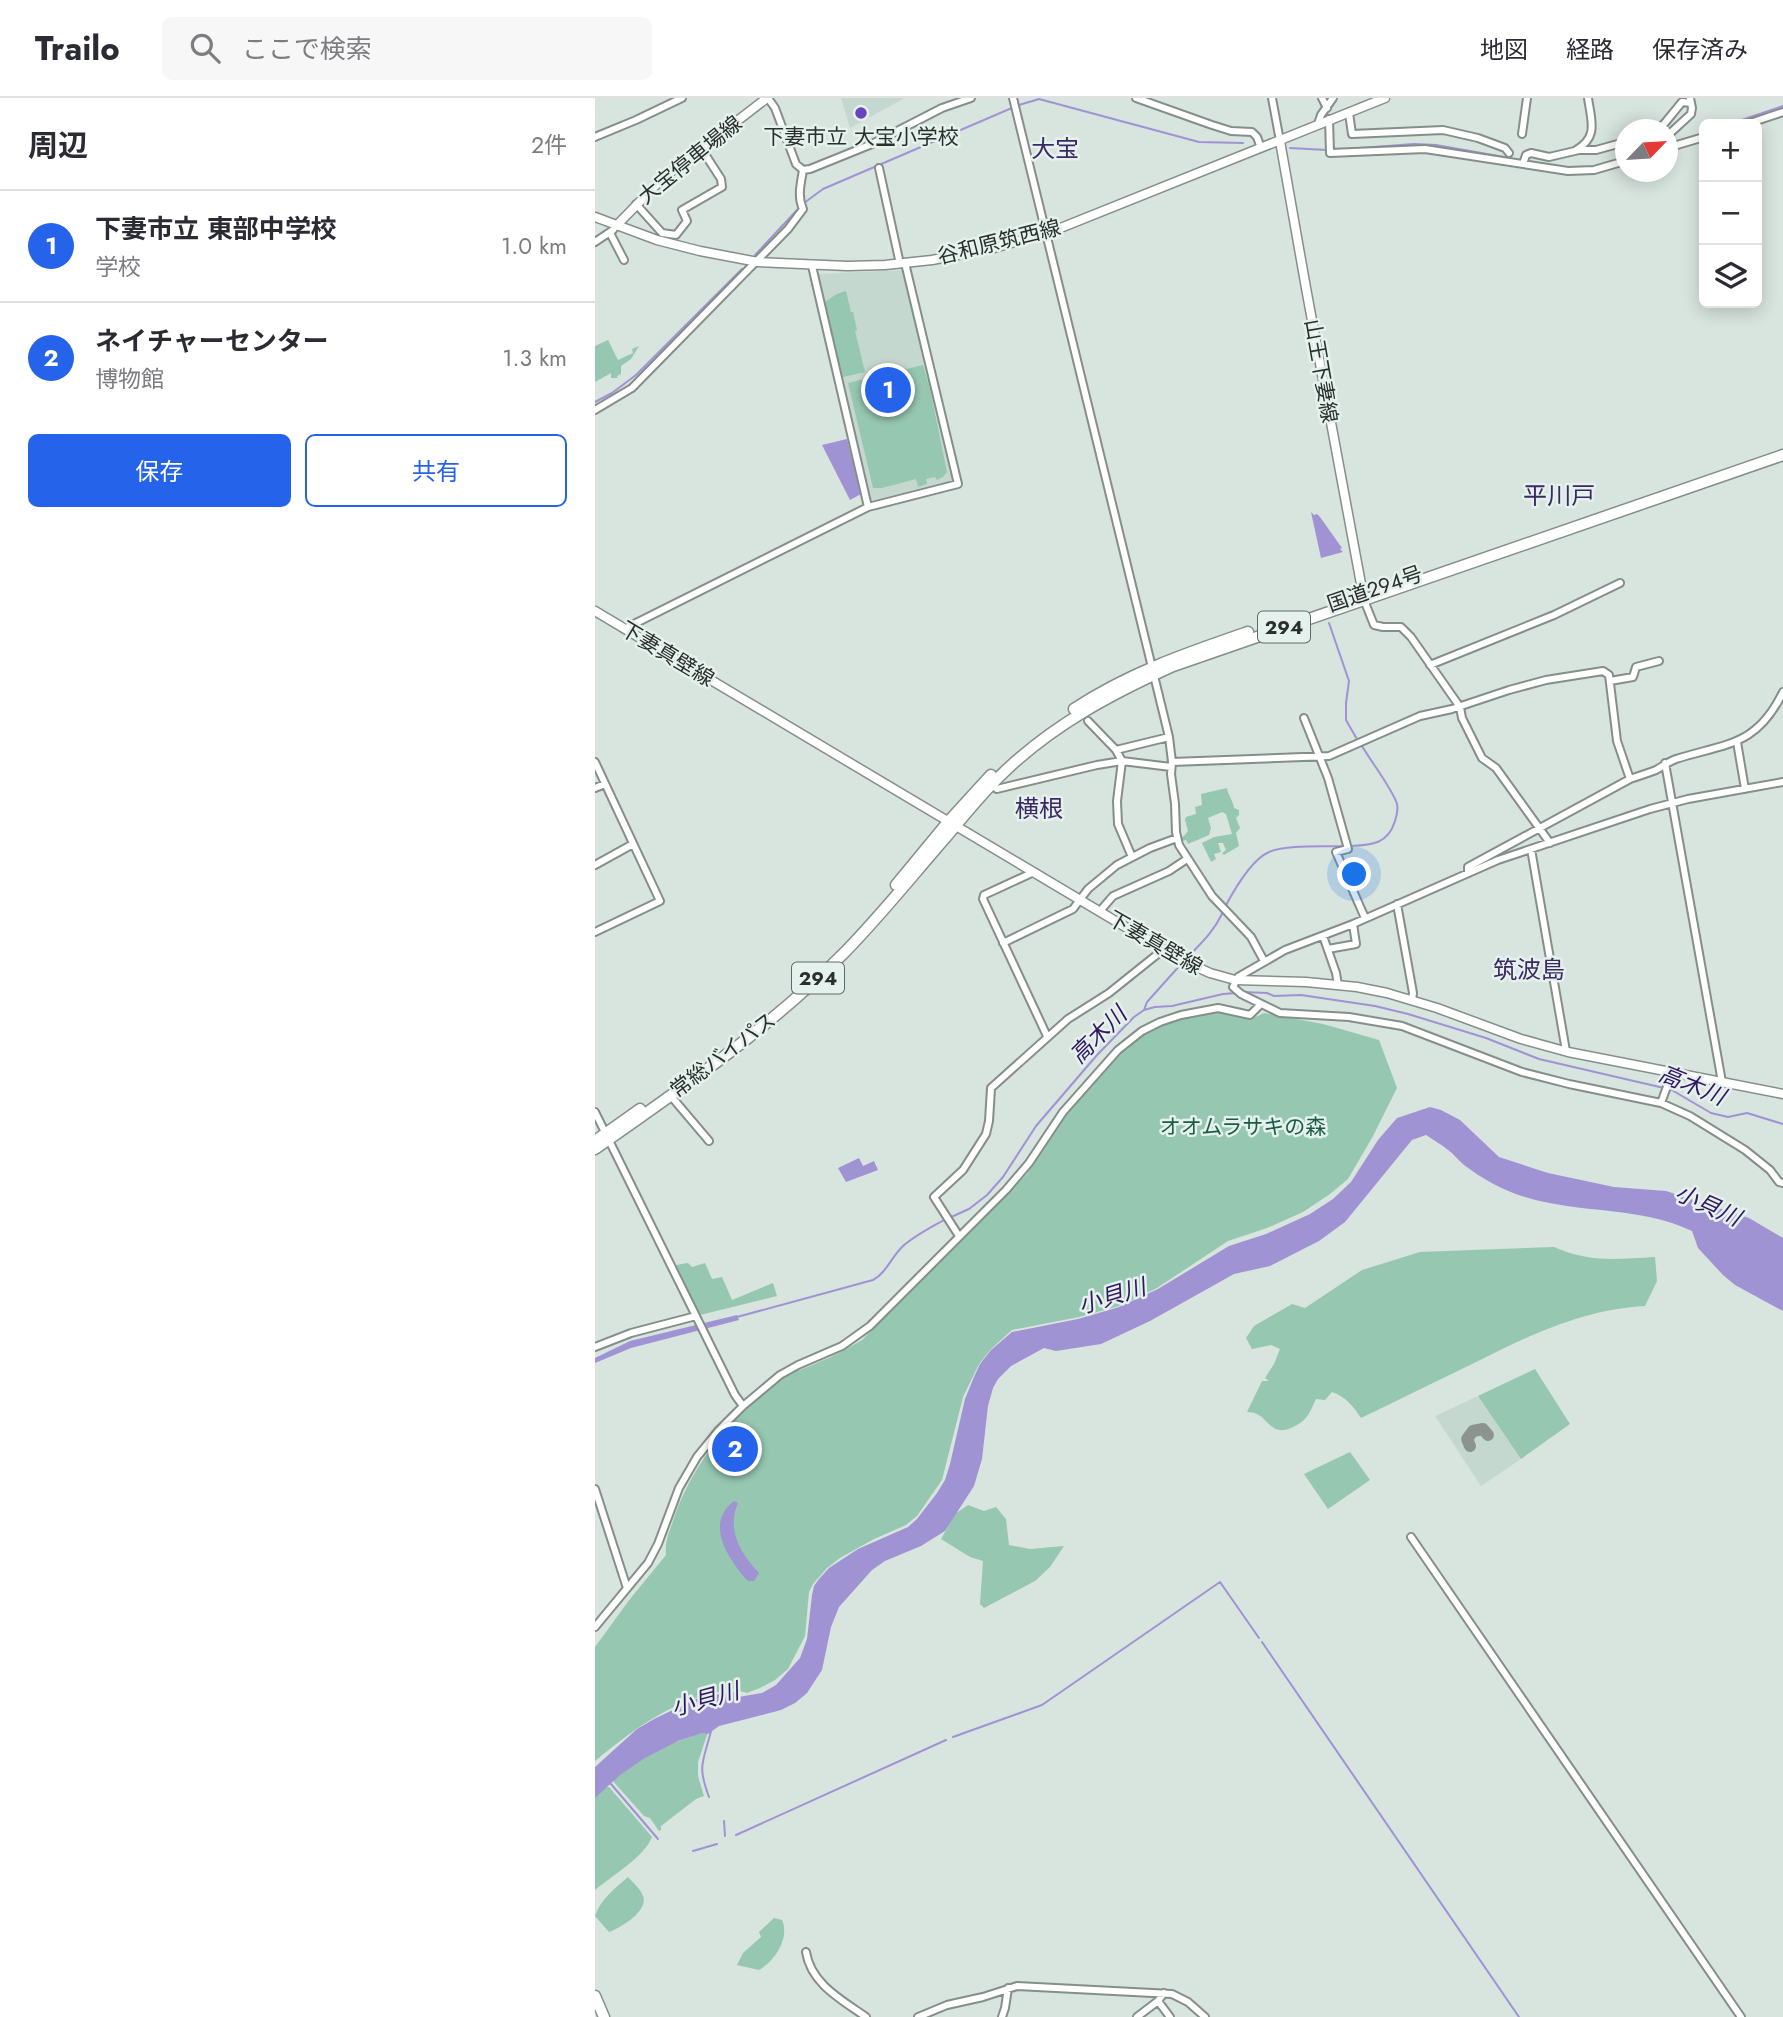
<!DOCTYPE html>
<html lang="ja">
<meta charset="utf-8">
<style>
body{margin:0;font-family:Jost,"Noto Sans JP",sans-serif;background:#f7f7f7;color:#2b2b33}
.controls{position:absolute;right:21px;top:21px;display:grid;overflow:hidden;border-radius:10px;box-shadow:0 4px 18px #0003}
.controls button{width:63px;height:63px;display:grid;place-items:center;padding:0;border:0;border-bottom:2px solid #e1e1e2;background:#fff;color:#2b2b33;font:35px sans-serif}
.compass{position:absolute;left:1020px;top:21px;width:63px;height:63px;border-radius:50%;background:#fff;box-shadow:0 4px 18px #0003;rotate:65deg}
.you{position:absolute;left:760px;top:777px;width:24px;height:24px;margin:-18px;border:5px solid #fff;border-radius:50%;background:#1a73e8;box-shadow:0 0 0 10px #1a73e833}
.badge{display:grid;place-items:center;width:46px;height:46px;border-radius:50%;background:#2563eb;color:#fff;font-size:23px;font-weight:700}
.pin{position:absolute;translate:-50% -50%;border:4px solid #fff;box-shadow:0 2px 7px #0006}
.list{margin:0;padding:0;list-style:none}
h2{display:flex;justify-content:space-between;align-items:center;height:91px;margin:0;padding:0 28px;font-size:30px}
h2 small{font-size:23px;font-weight:400;color:#7c7c81}
.list li{display:grid;grid-template-columns:46px 1fr auto;gap:21px;align-items:center;box-sizing:border-box;height:112px;padding:0 28px;border-top:2px solid #e1e1e2}
.list b{display:block;font-size:26px;white-space:nowrap}
.list p{margin:0;font-size:23px;white-space:nowrap;color:#7c7c81}
.list em{font-size:23px;font-style:normal;color:#7c7c81}
.actions{display:flex;gap:14px;padding:21px 28px}
.actions a{flex:1;padding:16px 0;border:2px solid #2563eb;border-radius:10px;text-align:center;font-size:24px;color:#2563eb}
.actions .main{background:#2563eb;color:#fff}
.icon{flex:none;width:38px;height:38px;fill:none;stroke:currentColor;stroke-width:2;stroke-linecap:round;stroke-linejoin:round}
.map{position:relative;flex:none;width:1188px;height:1919px;overflow:hidden}
header{display:flex;align-items:center;gap:42px;box-sizing:border-box;height:98px;padding:0 35px;background:#fff;border-bottom:2px solid #e1e1e2}
header strong{font-size:33px}
nav{display:flex;gap:38px;margin-inline-start:auto;font-size:24px}
.search{width:490px;height:63px;background:#f7f7f7;display:flex;align-items:center;gap:18px;box-sizing:border-box;padding:0 24px;border-radius:10px;color:#7c7c81;font-size:26px}
main{display:flex}
aside{flex:1;background:#fff}
.map>svg:first-child{display:block}
.built{fill:#c5d8cf}
.green{fill:#96c7b1}
.water{fill:#a093d4}
.lines{fill:none;stroke-linecap:round;stroke-linejoin:round}
.stream{stroke:#a093d4;stroke-width:2}
.taxiway{stroke:#8c9490;stroke-width:12}
.minor-casing{stroke:#848f8a;stroke-width:10}
.major-casing{stroke:#848f8a;stroke-width:11}
.highway-casing{stroke:#848f8a;stroke-width:13}
.minor{stroke:#fff;stroke-width:6}
.major{stroke:#fff;stroke-width:8}
.highway{stroke:#fff;stroke-width:10}
.poi-dot{fill:#6843bb;stroke:#e5f1ec;stroke-width:2.5}
.labels{text-anchor:middle;stroke-width:5;stroke-linejoin:round;paint-order:stroke}
.shield{fill:#e5f1ec;stroke:#626866;stroke-width:2}
.shield-label{font-size:19px;font-weight:bold;fill:#2a2e2c}
.poi-label{font-size:21px;fill:#2a2e2c;stroke:#e5f1ec}
.street-label{font-size:21px;fill:#2a2e2c;stroke:#e5f1ec}
.park-label{font-size:21px;fill:#1b5c45;stroke:#e5f1ec}
.water-label{font-size:23px;font-style:italic;fill:#301561;stroke:#e5f1ec}
.quarter-label{font-size:24px;fill:#3a2964;stroke:#e5f1ec}
</style>
<header>
<strong>Trailo</strong>
<div class="search"><svg class="icon" aria-label="search" viewBox="0 0 24 24"><circle cx="10" cy="10" r="6"/><path d="M15 15l6 6"/></svg>ここで検索</div>
<nav><a>地図</a><a>経路</a><a>保存済み</a></nav>
</header>
<main>
<aside>
<h2>周辺<small>2件</small></h2>
<ul class="list">
<li><span class="badge">1</span><div><b>下妻市立 東部中学校</b><p>学校</p></div><em>1.0 km</em></li>
<li><span class="badge">2</span><div><b>ネイチャーセンター</b><p>博物館</p></div><em>1.3 km</em></li>
</ul>
<div class="actions"><a class="main">保存</a><a>共有</a></div>
</aside>
<div class="map">
<svg width="1188" height="1919" viewBox="0 0 1188 1919">
<rect width="100%" height="100%" fill="#d8e4de"/>
<path class="built" d="M246,0H310L255,30Z
M306,172L310,173L360,382L274,403L221,176Z
M883,1298L926,1361L886,1388L840,1318Z"/>
<path class="green" d="M251,193L256,214H258L262,232L260,233L270,274L244,280L227,205C238,200 238,196 251,193Z
M13,242L23,262L38,255L37,251L44,248L36,261L26,268V276L22,278L23,280H16V275L0,284V248Z
M328,267L335,291L352,374L348,379L342,382L340,379L331,381L332,386L323,389L321,381L287,390H278L253,285Z
M632,690C633,697 639,705 639,710L644,712V717L641,720L645,730L641,735L644,748L629,757L627,755L631,752L628,745H623L626,754L619,756L621,761L616,764L607,745L619,739L637,736L631,716L627,714L613,720L616,730L614,737L593,746L591,742L587,743L586,745L585,740L589,738L593,733L590,722L591,719L601,716L600,709L607,707L606,696Z
M616,913H627L656,921L669,915L728,926L784,942L802,990L778,1038L753,1081L735,1096L708,1114L672,1130L633,1143L562,1190L524,1208L484,1219L417,1232L396,1251L384,1266L368,1299L347,1382L322,1418L311,1427L279,1441L245,1460L232,1470L218,1486L214,1494L210,1538L193,1571L180,1582L165,1590L152,1595L145,1593V1591C85,1596 44,1627 0,1663V1549L35,1501L71,1457C70,1445 73,1436 77,1426C95,1368 137,1317 185,1282C196,1274 212,1270 224,1264C239,1258 253,1250 267,1242L432,1076L475,1012L528,952L542,941L562,929L579,922Z
M959,1149C996,1165 1021,1161 1060,1159L1062,1183L1050,1208C984,1212 931,1239 873,1268C837,1285 802,1303 766,1320C759,1309 750,1298 737,1294L730,1302L721,1301C714,1316 712,1323 696,1330C673,1340 673,1313 652,1314L667,1283H674L670,1280L679,1266L685,1251L676,1247L657,1251L651,1240L659,1228L697,1206L710,1210L767,1172L825,1154Z
M93,1165L97,1169L110,1165L117,1181L127,1179L137,1202L178,1185L182,1198L105,1217L81,1167Z
M940,1271L975,1326L926,1361L883,1298Z
M755,1354L775,1382L733,1411L709,1376Z
M373,1407L389,1413L401,1409L411,1421L414,1447L435,1451L469,1448L455,1469L440,1483L389,1510L385,1506L388,1463L375,1459L346,1441L360,1416Z
M110,1633L113,1634L103,1664V1678L109,1698L101,1701L66,1728V1732L64,1733L55,1720L49,1718L17,1682L63,1651Z
M10,1689H14L57,1739C50,1758 17,1778 0,1792V1698Z
M33,1779C37,1784 46,1791 48,1798C54,1813 25,1830 14,1834L0,1818C5,1802 20,1790 33,1779Z
M179,1820L187,1822C195,1840 180,1863 164,1872L142,1867L148,1855L166,1839L164,1834Z"/>
<path class="water" d="M252,341L266,396L255,402L227,347Z
M716,414L719,417L722,416L725,419L747,450L745,451L748,454L726,460Z
M835,1009L846,1012L865,1022L904,1059L953,1075L1019,1089L1071,1093L1154,1120L1188,1140V1213L1140,1187L1128,1177L1103,1150L1097,1133C1045,1108 985,1116 930,1099C909,1093 886,1080 869,1067C863,1062 859,1056 853,1052C846,1046 838,1042 831,1037L817,1042L750,1124L724,1143L675,1168L639,1176L555,1223L506,1246L461,1253L449,1250L416,1268L403,1281L398,1290L393,1308L387,1361L379,1388L350,1433L326,1448L290,1463L277,1472L244,1509L236,1529L227,1572L212,1595L200,1605L186,1612L124,1628L113,1636L107,1635L83,1643L50,1660L25,1677L0,1700V1669L42,1631L59,1621L103,1600L142,1593L143,1599L167,1595L181,1587L205,1560L212,1541L217,1497L219,1488L224,1481L234,1470L263,1451L313,1429L322,1421L342,1395L350,1382L355,1366L370,1301L379,1279L385,1266L396,1252L417,1234L483,1221L524,1209L563,1191L634,1148L671,1136L715,1116L738,1101L756,1084L783,1042L802,1020Z
M264,1060L268,1068L279,1063L283,1072L251,1084L243,1070Z
M142,1217L144,1222L36,1250L0,1265V1260L35,1243Z
M139,1403L143,1405C131,1432 146,1456 164,1475L159,1483H153L149,1479C132,1458 110,1425 139,1403Z"/>
<g class="lines">
<path class="stream" d="M1135,26L1188,8
M1072,46L1109,35
M695,50L732,52
M738,52L819,46L841,47L926,62
M932,63L975,70
M209,105L228,91L424,7L444,1L604,44L648,45
M160,157L204,110
M0,304L17,295L41,277L147,171
M734,525L754,583L751,605V622L763,643
M756,748C777,747 793,746 800,723C802,717 803,711 802,706C798,692 775,662 767,648
M630,809C639,792 656,762 674,754C691,746 731,749 751,748
M591,861C607,844 618,835 628,814
M648,894L672,895L679,898L706,897L780,908L813,916L891,940L944,961L1069,990
M549,912L552,904L587,865
M1075,991L1116,1015L1133,1019L1152,1015L1188,1026
M354,1120L374,1111L392,1097L408,1079L441,1028L502,957L539,919L549,912L560,909L577,908L628,896L642,895
M142,1219L278,1182C291,1175 296,1160 307,1149C319,1138 335,1130 349,1122
M667,1544L924,1919
M358,1639L447,1607L625,1484L664,1540
M16,1686L63,1741
M114,1699C102,1667 108,1665 116,1633
M129,1723L130,1738
M141,1737L351,1642
M98,1753L122,1746"/>
<path class="taxiway" d="M875,1348L872,1341L878,1333L888,1331L893,1337"/>
<defs>
<path id="minor" d="M173,0L180,10L201,66L208,72
M418,0L574,639L577,664L576,676L580,706L581,734L584,747L617,798L656,839L669,863
M541,0L617,27L636,33L657,34L662,39L666,50
M677,0L685,43
M727,0L732,10
M754,15L757,36L848,32L883,40L910,50L914,55
M734,21L735,55L830,51L973,73L999,72L1030,63
M723,26L726,17L738,0
M1152,26L1188,14
M1061,32L1069,26L1087,4L1096,5
M927,36L932,0
M1072,38L1096,16L1097,10L1095,0
M0,39L41,22L87,0
M1072,50L1109,39
M981,52C1004,39 996,22 993,0
M928,66L931,57L936,55L954,59L984,52H1001L1030,44
M284,70L305,166
M208,72L215,71L277,46L347,10L376,0
M41,106L67,135L81,137L92,123L87,112L127,89L126,81L106,50
M15,135L29,162
M0,144L18,132
M217,168L273,409L363,386L310,165
M0,312L37,290L193,131L208,111C202,98 206,85 208,72
M769,502L779,527L788,529H806L816,539L865,609L867,620L887,660L901,670L955,745
M29,531L273,409
M835,567L959,517L1025,485
M1015,583L1038,579L1041,569L1064,563
M709,620L733,680L753,751L741,754L770,820
M493,623L521,652L527,663L576,669
M1142,644L1150,691
M521,652L574,639
M0,664L65,803L0,834
M577,664L734,658L825,618L857,611L914,592L951,582L1008,573L1014,577L1022,643L1035,681
M1070,665L1127,984
M1188,684L1093,701L1055,711L903,762L758,826L690,852L643,879L638,889L646,896L685,915L754,919L807,928L927,974L974,986L1066,1005L1095,1018L1150,1052L1175,1072L1184,1084L1188,1085
M396,687L402,691L502,667L527,663L522,703L523,726L537,759
M0,690L10,686
M936,751L971,953
M0,767L38,746
M439,774L389,797L388,801L452,938
M873,775V769L1035,681C1044,678 1053,675 1061,672C1068,668 1073,664 1081,661C1132,645 1162,648 1188,594
M802,806L818,895L817,902
M505,813L518,798L574,773L592,761
M728,838L741,875L743,887
M408,845L478,811L493,791L522,767L555,750L582,740
M733,851L761,846L758,826
M75,997L114,1043
M1066,1005L1077,975
M0,1014L140,1297L148,1308
M364,1138L339,1099L368,1072L391,1036L394,1023L396,990L473,921L514,895L569,851
M0,1249L36,1235L101,1218
M0,1391L32,1490
M816,1439L1146,1919
M0,1529L53,1465L63,1446L84,1390L102,1359L124,1332L148,1308L185,1277L203,1267L247,1248L275,1228L411,1092L434,1065L468,1014L523,952L547,933L565,924L586,917L623,910L655,917L665,907
M211,1854C216,1886 247,1902 271,1919
M563,1903L575,1919
M323,1919L352,1907L388,1899L422,1888L577,1896L593,1904L610,1919
M407,1919L410,1910L413,1890
M542,1919L563,1903L569,1895"/>
<path id="major" d="M685,43L711,190L769,502
M0,119L62,142L105,153L163,164L252,168L290,167L337,162L399,150L458,133L790,0
M21,128L68,80L172,0
M0,513L586,862L615,875L640,882L711,884L762,889L792,895L842,910L926,941L973,954L1188,996"/>
<path id="highway" d="M479,611C533,575 592,555 653,534
M301,787L353,724L396,677
M0,1043L45,1011
M0,1051C87,990 175,930 250,854C286,817 318,777 352,738C370,716 388,694 408,675C458,627 516,596 578,568L1188,357
M0,1898L9,1919"/>
</defs>
<use href="#minor" class="minor-casing"/>
<use href="#major" class="major-casing"/>
<use href="#highway" class="highway-casing"/>
<use href="#minor" class="minor"/>
<use href="#major" class="major"/>
<use href="#highway" class="highway"/>
</g>
<circle class="poi-dot" cx="266" cy="15" r="7"/>
<g class="labels">
<g class="shield">
<rect x="663" y="513.5" width="52" height="31" rx="5"/>
<rect x="197" y="864.5" width="52" height="31" rx="5"/>
</g>
<g class="shield-label">
<text x="689" y="536">294</text>
<text x="223" y="887">294</text>
</g>
<g class="poi-label">
<text x="266" y="46">下妻市立 大宝小学校</text>
</g>
<g class="street-label">
<text transform="translate(95 62) rotate(-39)" y="7">大宝停車場線</text>
<text transform="translate(404 144) rotate(-14)" y="7">谷和原筑西線</text>
<text transform="translate(726 273) rotate(80)" y="7">山王下妻線</text>
<text transform="translate(780 491) rotate(-19)" y="7">国道294号</text>
<text transform="translate(72 556) rotate(31)" y="7">下妻真壁線</text>
<text transform="translate(560 845) rotate(30)" y="7">下妻真壁線</text>
<text transform="translate(128 957) rotate(-37)" y="7">常総バイパス</text>
</g>
<g class="park-label">
<text x="648" y="1036">オオムラサキの森</text>
</g>
<g class="water-label">
<text transform="translate(503 937) rotate(-45)" y="8">高木川</text>
<text transform="translate(1097 987) rotate(22)" y="8">高木川</text>
<text transform="translate(1113 1107) rotate(24)" y="8">小貝川</text>
<text transform="translate(517 1198) rotate(-17)" y="8">小貝川</text>
<text transform="translate(110 1601) rotate(-15)" y="8">小貝川</text>
</g>
<g class="quarter-label">
<text x="460" y="59">大宝</text>
<text x="964" y="406">平川戸</text>
<text x="444" y="719">横根</text>
<text x="934" y="880">筑波島</text>
</g>
</g>
</svg>
<div class="controls">
<button>+</button>
<button>−</button>
<button><svg class="icon" aria-label="layers" viewBox="0 0 24 24"><path d="M12 4l9 5-9 5-9-5zM3 14l9 5 9-5"/></svg></button>
</div>
<svg class="compass" viewBox="-18 -18 36 36"><path d="M0-13l5 13h-10z" fill="#e53935"/><path d="M0 13l5-13h-10z" fill="#7c7c81"/></svg>
<div class="you"></div>
<div class="pin badge" style="left:293px;top:292px">1</div>
<div class="pin badge" style="left:140px;top:1351px">2</div>
</div>
</main>
